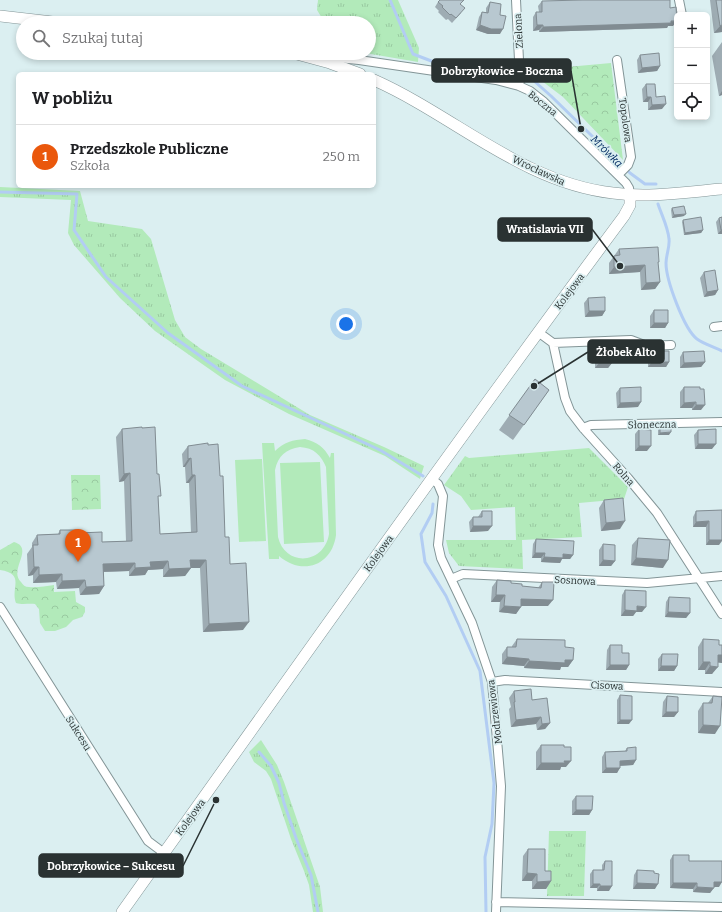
<!DOCTYPE html>
<html lang="pl">
<meta charset="utf-8">
<style>
body{margin:0;font-family:Bitter,serif;background:#f6f6f6;color:#202124}
.controls{position:absolute;right:12px;top:12px;display:grid;overflow:hidden;border-radius:6px;box-shadow:0 2px 6px #0003}
.controls button{width:36px;height:36px;display:grid;place-items:center;padding:0;border:0;border-bottom:1px solid #e0e0e0;background:#fff;color:#202124;font:20px sans-serif}
.you{position:absolute;left:346px;top:324px;width:14px;height:14px;margin:-10px;border:3px solid #fff;border-radius:50%;background:#1a73e8;box-shadow:0 0 0 6px #1a73e833}
.badge{display:grid;place-items:center;width:26px;height:26px;border-radius:50%;background:#ea580c;color:#fff;font-size:13px;font-weight:700}
.pin{position:absolute;translate:-50% -33px;filter:drop-shadow(0 1px 2px #0008)}
.pin::after{content:'';position:absolute;top:21px;width:14px;height:12px;background:inherit;clip-path:polygon(0 0,100% 0,50% 100%)}
.list{margin:0;padding:0;list-style:none}
h2{display:flex;justify-content:space-between;align-items:center;height:52px;margin:0;padding:0 16px;font-size:17px}
h2 small{font-size:13px;font-weight:400;color:#757577}
.list li{display:grid;grid-template-columns:26px 1fr auto;gap:12px;align-items:center;box-sizing:border-box;height:64px;padding:0 16px;border-top:1px solid #e0e0e0}
.list b{display:block;font-size:15px;white-space:nowrap}
.list p{margin:0;font-size:13px;white-space:nowrap;color:#757577}
.list em{font-size:13px;font-style:normal;color:#757577}
.icon{flex:none;width:22px;height:22px;fill:none;stroke:currentColor;stroke-width:2;stroke-linecap:round;stroke-linejoin:round}
.map{position:relative;flex:none;width:722px;height:912px;overflow:hidden}
.search{position:absolute;background:#fff;box-shadow:0 2px 6px #0003;left:16px;top:16px;width:360px;height:44px;display:flex;align-items:center;gap:10px;box-sizing:border-box;padding:0 14px;border-radius:22px;color:#757577;font-size:15px}
.panel{position:absolute;background:#fff;box-shadow:0 2px 6px #0003;left:16px;top:72px;width:360px;height:116px;border-radius:6px}
.map>svg:first-child{display:block}
.grass{fill:url(#grass-tufts)}
.forest{fill:url(#forest-crowns)}
.garden{fill:#b2eaba;fill-rule:evenodd}
.lines{fill:none;stroke-linecap:round;stroke-linejoin:round}
.stream{stroke:#b2cdf3;stroke-width:3}
.street-casing{stroke:#839597;stroke-width:10}
.secondary-casing{stroke:#839597;stroke-width:12}
.street{stroke:#fff;stroke-width:8}
.secondary{stroke:#fff;stroke-width:11}
.wall{fill:#9eacb3}
.shaded-wall{fill:#818c92}
.building{fill:#b8c8d0;stroke:#818c92}
.labels{text-anchor:middle;stroke-width:3.5;stroke-linejoin:round;paint-order:stroke}
.street-label{font-size:10px;fill:#2a3232;stroke:#dbeff1}
.water-label{font-size:11px;font-style:italic;fill:#052e64;stroke:#dbeff1}
.leader{fill:none;stroke:#2a3232;stroke-width:1.5}
.callout-dot{fill:#2a3232;stroke:#dbeff1;stroke-width:1.5}
.callout{fill:#2a3232;stroke:#2a3232;stroke-width:1.5}
.callout-label{font-size:11px;text-anchor:middle;font-weight:bold;fill:#fff}
</style>
<div class="map">
<svg width="722" height="912" viewBox="0 0 722 912">
<defs>
<pattern id="grass-tufts" width="24" height="20" patternUnits="userSpaceOnUse"><rect width="24" height="20" fill="#b2eaba"/><path d="M3 7l-1-3M5 7V3M7 7l1-3M15 17l-1-3M17 17v-4M19 17l1-3" fill="none" stroke="#99c9a0"/></pattern>
<pattern id="forest-crowns" width="20" height="18" patternUnits="userSpaceOnUse"><rect width="20" height="18" fill="#b2eaba"/><path d="M2 6a3 3 0 1 1 6 0M12 15a3 3 0 1 1 6 0" fill="none" stroke="#99c9a0"/></pattern>
</defs>
<rect width="100%" height="100%" fill="#dbeff1"/>
<path class="grass" d="M318,0H398L419,48L418,62L365,53H369V23H325L317,10Z
M0,187L80,191L88,221L142,229L151,239L175,320L185,337L201,349L310,415L384,447L424,466L420,479L385,456L289,414L225,380L155,331L120,298L74,245L68,233L71,200L0,197Z
M589,448L628,487L624,499L579,503L582,537L522,540L523,569L459,566L449,553L446,540H516L515,507L471,510L461,496L444,485L465,456L469,458Z
M261,740L277,765L284,782L320,887L323,912H313L309,885L304,871L291,839L271,779L266,771L254,762L249,752Z
M549,831H586L584,896H547Z"/>
<path class="forest" d="M611,63L623,160L563,97L534,75V70Z
M71,475H100L101,509L72,510Z
M14,542C35,548 8,570 21,582C23,585 25,587 29,587C36,588 46,586 54,585V592L75,591L76,602L85,607V612L82,617L73,620L66,627L55,631H45L40,623L39,609L35,604C29,603 23,605 16,603C10,588 26,574 0,570V550Z"/>
<path class="garden" d="M305,439C317,442 324,447 330,458L331,453H334L336,535C332,566 302,576 279,556V559H269L262,443H274L275,451C284,442 293,440 305,439ZM300,447C314,448 321,455 326,467L329,534C324,565 285,567 278,537L275,470C278,456 286,449 300,447Z
M262,459L266,541L239,542L235,460Z
M320,462L324,542L284,544L280,463Z"/>
<g class="lines">
<path class="stream" d="M390,0L413,54L434,62L511,73
M526,76L533,80L551,96L630,173L645,184H656
M0,192L77,194L74,230L106,277L168,333L242,386L380,450L423,476
M658,204C662,216 668,227 669,239C670,247 666,255 666,263C666,280 684,329 697,339C704,344 714,347 722,351
M433,504L432,513L421,534L425,562L446,596L480,671L494,783L492,824L485,857L486,912
M259,752L271,766L279,783L284,803L296,838L311,875L318,912"/>
<defs>
<path id="street" d="M516,0L520,80L519,86
M679,0L682,15
M617,60L631,157L628,165L618,175
M330,63L338,58L359,60L496,80L519,86L530,91L544,102L626,183L629,188L630,194
M714,327L722,326
M538,332L553,343L565,398L570,411L583,428L628,478L657,513L722,614
M553,343L631,340L647,346L671,345
M583,428L591,425L722,422
M432,479L438,484L443,496L438,545L441,558L472,623L492,682L501,786L496,912
M451,579L463,574L647,583L722,576
M0,607L148,841L164,853
M492,682L505,680L722,692
M496,902L722,907"/>
<path id="secondary" d="M0,16L61,23
M293,53L330,63L360,74
M374,80C455,116 523,183 613,193C649,198 686,192 722,189
M122,912C288,679 453,446 624,216L630,205V194"/>
</defs>
<use href="#street" class="street-casing"/>
<use href="#secondary" class="secondary-casing"/>
<use href="#street" class="street"/>
<use href="#secondary" class="secondary"/>
</g>
<path class="wall" d="M710,0H722V32L714,33Z
M542,1L670,8L673,26H668L667,28L539,32V30L533,31V17L536,12H539L538,6Z
M438,2L461,4V13L452,23L448,19L446,20L438,12L439,11L435,7Z
M490,2L500,15V34H488L476,30L479,17L482,12H486V8Z
M722,42V95L719,96L712,56Z
M640,55L660,66L657,71L638,73L637,60Z
M646,84L656,97L662,109L648,110V102H643L642,89Z
M672,208L684,216L672,218L671,210Z
M722,217V234H718L716,222L719,218Z
M683,220L703,230L701,233L684,235L682,222Z
M619,249L658,263L660,282L655,289L641,290L640,272L609,274V263Z
M704,272L718,290L715,295L704,297L700,278Z
M588,298L605,311L602,316L585,317L584,303Z
M654,310L668,323L665,328H650V316Z
M599,350L612,363L608,368H595V355Z
M651,351L669,362L666,367H648V356Z
M683,352L705,362L701,367L680,368V357Z
M535,379L549,390L513,440L499,430Z
M684,387L701,410H692V408H680V392Z
M620,388L638,407L617,408L616,393Z
M660,426L669,435H658V429Z
M142,428L157,474L160,534L191,532L189,483H186L185,467H183L182,454L188,446L208,445L220,476L225,537L230,564L243,630L203,632L200,568H191L185,576L163,577V569L148,570L145,575L129,576V571L104,572V586L99,594L80,595L79,588L57,589L56,582L33,583V575L28,576L27,554L32,547V543L37,535L58,534L60,530L79,533L102,542L126,541L124,481L119,482L116,437L122,429Z
M639,429L647,451H635V434Z
M698,430L712,449H695L694,435Z
M604,500L620,529L601,531L599,508Z
M722,510L719,545H706V527H693V517L696,511Z
M482,511L488,531L470,532L469,522L473,517H478Z
M638,538L663,568L631,565L632,545Z
M536,539L573,555L570,559H562L560,563L541,562V558H532L533,544Z
M603,544L615,561L611,566H599V550Z
M497,580L511,583L522,586L538,588L542,582L548,606H521L516,614L499,612L500,602H491L492,587Z
M625,590L642,612H636L633,616H621L622,595Z
M669,597L690,613L686,618L665,617L666,602Z
M517,639L565,647L573,660L568,667H561L560,670L524,668V666L502,664V654L507,647H512V646Z
M703,639L719,645H722V663L718,662L712,674H705V670H698V647Z
M610,645L622,653L629,665L626,670H606L607,650Z
M662,654L677,666L674,671H658V659Z
M514,691L532,700L550,723L545,729L537,730L536,724L511,727L509,709L511,707L509,698Z
M620,695L629,724H617V700Z
M667,696L678,712L674,717H662L663,702Z
M713,696L715,734L698,733V711L703,703H708Z
M541,745L566,767H561L560,770H536V752Z
M627,748L636,760L633,765L620,766L617,773H602V757L605,752L625,751Z
M576,796L592,810L589,815H572V801Z
M528,849L545,871L551,881L546,889H532V881H522L523,856Z
M673,855L689,861L719,887H714L710,893L693,892V889L670,888V860Z
M605,861L609,891H597V888H590V874L593,870H602V865Z
M637,870L654,873L655,889H633L634,875Z"/>
<path class="shaded-wall" d="M677,21L673,26H668L667,28L539,32L543,27Z
M480,25L503,29L500,34H488L476,30Z
M537,25H543L539,30L533,31Z
M722,25V32L714,33L720,26Z
M660,66L657,71L638,73L642,68Z
M722,91V95L719,96Z
M647,97H651L648,102H643Z
M666,104L662,109L648,110L652,105Z
M686,214L684,216L672,218L674,215Z
M703,230L701,233L684,235L685,233Z
M721,230H722V234H718Z
M645,265L640,272L609,274L614,267Z
M660,282L655,289L641,290L646,283Z
M718,290L715,295L704,297L707,292Z
M589,311H605L602,316L585,317Z
M654,323H668L665,328H650Z
M652,362H669L666,367H648Z
M705,362L701,367L680,368L684,363Z
M599,363H612L608,368H595Z
M641,402L638,407L617,408L620,403Z
M696,402L692,408H680L684,403Z
M696,405H705L701,410H692Z
M671,432L669,435H658L660,433Z
M698,444H716L712,449H695Z
M639,446H651L647,451H635Z
M191,458L185,467H183L188,459Z
M130,473L124,481L119,482L124,474Z
M192,475H195L189,483H186Z
M625,521L620,529L601,531L606,523Z
M709,521L706,527H693L696,522Z
M473,526H492L488,531L470,532Z
M709,540H722V541L719,545H706Z
M535,553H545L541,558H532Z
M563,554L573,555L570,559H562L560,563L541,562L544,557Z
M636,558L668,560L663,568L631,565Z
M190,560H206L200,568H191L185,576L163,577L169,569Z
M603,560L615,561L611,566H599Z
M168,561L163,569L148,570L145,575L129,576L135,568L150,562Z
M135,563L129,571L98,572L103,564Z
M34,567H39L33,575L28,576Z
M62,574L56,582L33,583L39,575Z
M85,580L79,588L57,589L62,581Z
M104,586L99,594L80,595L86,587Z
M496,595H505L500,602H491Z
M521,599L553,600L548,606H516Z
M504,606L521,607L516,614L499,612Z
M637,606L646,607L642,612H636L633,616H621L625,610Z
M668,612L690,613L686,618L665,617Z
M249,622L243,630L203,632L209,624Z
M718,655H722V663L713,662Z
M507,657L529,659L524,666L502,664Z
M565,660H573L568,667H561L560,670L524,668L529,661Z
M703,662H710L705,670H698Z
M610,665H629L626,670H606Z
M661,666H677L674,671H658Z
M710,666L718,667L712,674H705Z
M666,712H678L674,717H662Z
M541,717L536,724L511,727L516,720Z
M620,720H632L629,724H617Z
M550,723L545,729L537,730L542,724Z
M703,725L720,726L715,734L698,733Z
M636,760L633,765L616,766L620,761Z
M564,761H571L566,767H561L560,770H536L541,763Z
M606,768H620L617,773H602Z
M576,810H592L589,815H572Z
M527,873L537,874L532,881H522Z
M551,881L546,889H532L537,882Z
M714,882H722L719,887H710Z
M637,883L658,884L655,889H633Z
M673,883H697L693,889L670,888Z
M593,884H600L597,888H590Z
M600,886H612L609,891H597Z
M697,887L714,888L710,893L693,892Z"/>
<path class="building" d="M440,0H464L460,4L465,8L456,18L451,14L450,15L442,7L443,6L438,2Z
M582,0H670V8L676,7L677,21H671V23L543,27V25H537L536,12H542V1Z
M716,0H722V25L720,26Z
M490,2L501,4L500,15L506,16L503,29H491L480,25L482,12L488,13Z
M659,53L660,66L642,68L640,55Z
M646,84H655L656,97L665,96L666,104L652,105L651,97H647Z
M684,206L686,214L674,215L672,208Z
M701,217L703,230L685,233L683,220Z
M722,217V230H721L719,218Z
M658,247L659,262H658L660,282L646,283L645,265L614,267V256L620,255L619,249Z
M715,270L718,290L707,292L704,272Z
M605,297V311H589L588,298Z
M654,310H668V323H654Z
M651,351H669V362H652Z
M704,351L705,362L684,363L683,352Z
M535,379L549,390L524,425L509,415Z
M641,387V402L620,403V388Z
M684,387H700V389H704L705,405H696V402L684,403Z
M660,426H671V432L660,433Z
M142,427V428L155,427L157,474H159L161,496H158L160,534L197,532L195,475H192L191,458L188,459V446L208,443V445L218,444L220,476H223L225,537H229L230,564L246,563L249,622L209,624L206,560H190L191,568L169,569L168,561L150,562L151,567L135,568V563L103,564L104,586L86,587L85,580L62,581V574L39,575V567H34L33,545H38L37,535L60,534V530H79V533L102,532V542L132,541L130,473L124,474L122,429Z
M639,429L651,430V446H639Z
M716,429V444H698V430Z
M623,498L625,521L606,523L604,500Z
M722,510V540H709V521L696,522V511Z
M482,511H492V526H473V517H482Z
M638,538L670,540L668,560L636,558Z
M536,539L574,541L573,555L563,554V558L544,557L545,553H535Z
M603,544L615,545V561L603,560Z
M497,580L511,581V583L522,584V586L541,588L542,582H554L553,600L521,599V607L504,606L505,595H496Z
M625,590L646,591V607L637,606V611L625,610Z
M669,597L690,598V613L668,612Z
M517,639L565,640V647L574,648L573,660H565V663L529,661V659L507,657V647H516Z
M703,639L719,640V645H722V655H718V667L710,666V662H703Z
M610,645H622V653H629V665H610Z
M662,654H678L677,666H661Z
M531,689L532,700L547,698L550,723L542,724L541,717L516,720L514,702H515L514,691Z
M620,695L632,696V720H620Z
M667,696L678,697V712H666Z
M713,696L722,697L720,726L703,725V703H712Z
M541,745H564V747H571V761H564L565,763H541Z
M636,747V760L620,761V768H606L605,752L627,751V748Z
M576,796H593L592,810H576Z
M528,849H545V871H551V881L537,882V874L527,873Z
M673,855H689V861H722V882H714V888L697,887V883H673Z
M605,861H612V886H600V884H593V870H604Z
M637,870L654,871V873L659,874L658,884L637,883Z"/>
<g class="labels">
<g class="street-label">
<text transform="translate(518 31) rotate(-93)" y="4">Zielona</text>
<text transform="translate(543 103) rotate(39)" y="4">Boczna</text>
<text transform="translate(626 120) rotate(82)" y="4">Topolowa</text>
<text transform="translate(539 170) rotate(25)" y="4">Wrocławska</text>
<text transform="translate(569 291) rotate(-53)" y="4">Kolejowa</text>
<text transform="translate(652 424) rotate(-1)" y="4">Słoneczna</text>
<text transform="translate(624 474) rotate(49)" y="4">Rolna</text>
<text transform="translate(378 553) rotate(-54)" y="4">Kolejowa</text>
<text transform="translate(575 580) rotate(3)" y="4">Sosnowa</text>
<text transform="translate(607 685) rotate(3)" y="4">Cisowa</text>
<text transform="translate(494 712) rotate(-97)" y="4">Modrzewiowa</text>
<text transform="translate(79 733) rotate(58)" y="4">Sukcesu</text>
<text transform="translate(190 817) rotate(-54)" y="4">Kolejowa</text>
</g>
<g class="water-label">
<text transform="translate(607 151) rotate(45)" y="4">Mrówka</text>
</g>
</g>
<path class="leader" d="M581 129L571 71M620 266L592 229M534 386L588 352M216 800L183 866"/>
<g class="callout-dot">
<circle cx="581" cy="129" r="4"/>
<circle cx="620" cy="266" r="4"/>
<circle cx="534" cy="386" r="4"/>
<circle cx="216" cy="800" r="4"/>
</g>
<g class="callout">
<rect x="432" y="59" width="139" height="23" rx="4"/>
<rect x="498" y="218" width="94" height="23" rx="4"/>
<rect x="588" y="340" width="76" height="23" rx="4"/>
<rect x="39" y="854" width="144" height="23" rx="4"/>
</g>
<g class="callout-label">
<text x="502" y="75">Dobrzykowice – Boczna</text>
<text x="545" y="233">Wratislavia VII</text>
<text x="626" y="356">Żłobek Alto</text>
<text x="111" y="870">Dobrzykowice – Sukcesu</text>
</g>
</svg>
<div class="controls">
<button>+</button>
<button>−</button>
<button><svg class="icon" aria-label="locate" viewBox="0 0 24 24"><circle cx="12" cy="12" r="6"/><path d="M12 2v4M12 18v4M2 12h4M18 12h4"/></svg></button>
</div>
<div class="you"></div>
<div class="pin badge" style="left:78px;top:562px">1</div>
<div class="search"><svg class="icon" aria-label="search" viewBox="0 0 24 24"><circle cx="10" cy="10" r="6"/><path d="M15 15l6 6"/></svg>Szukaj tutaj</div>
<section class="panel">
<h2>W pobliżu<small></small></h2>
<ul class="list">
<li><span class="badge">1</span><div><b>Przedszkole Publiczne</b><p>Szkoła</p></div><em>250 m</em></li>
</ul>
</section>
</div>
